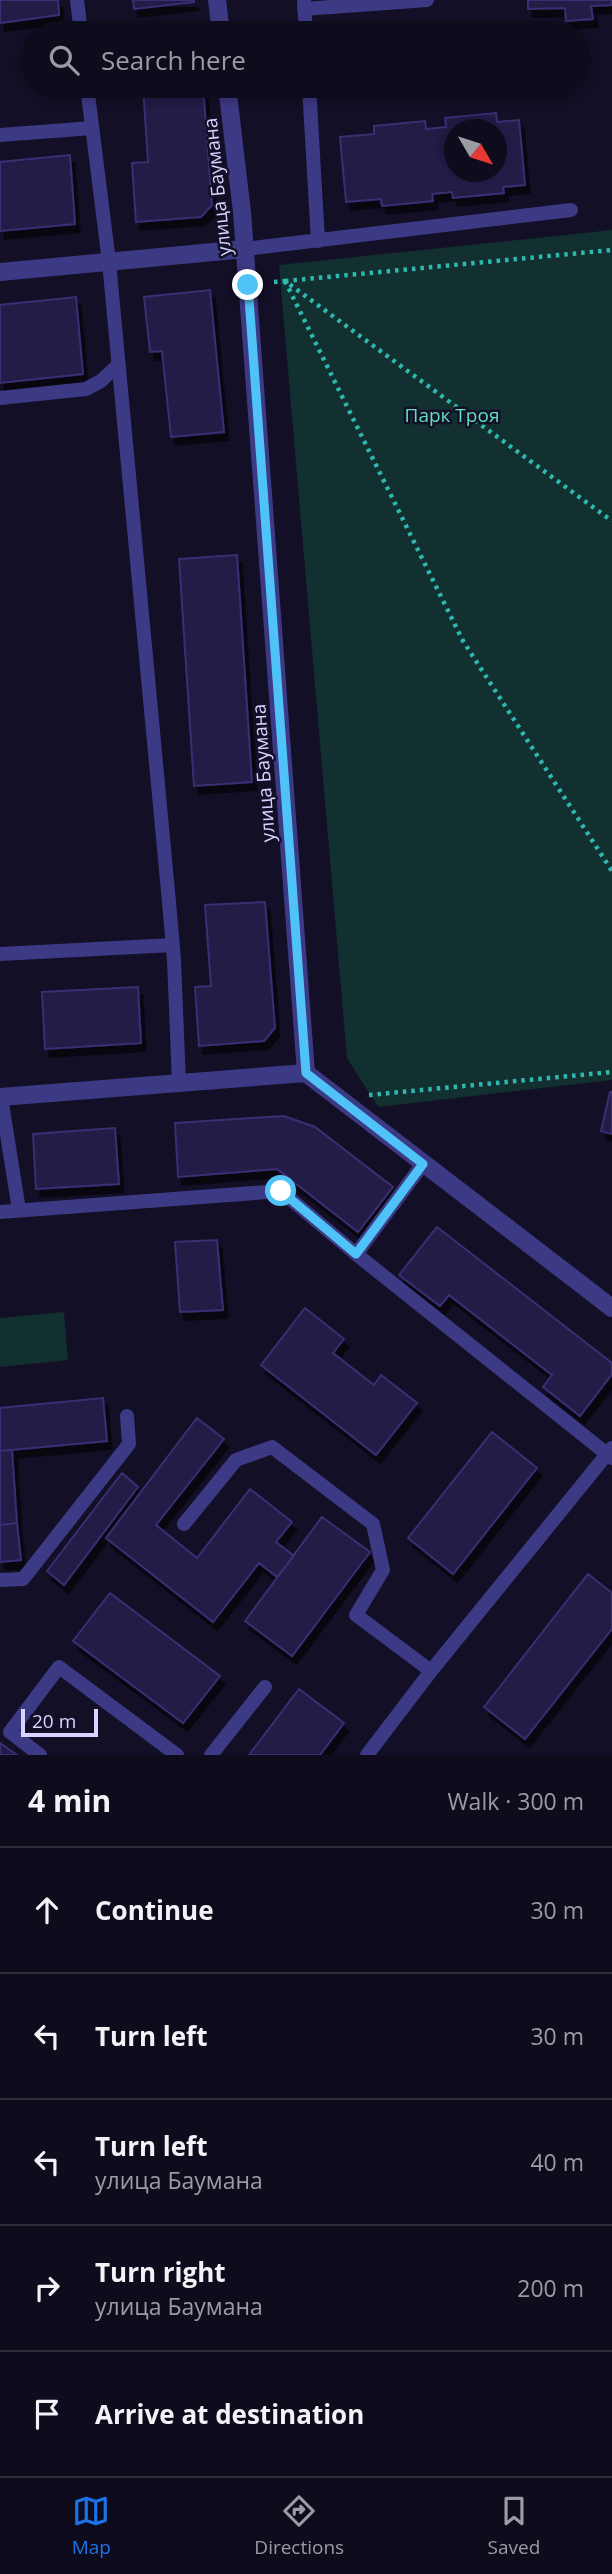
<!DOCTYPE html>
<meta charset="utf-8">
<style>
body{margin:0;font-family:"Open Sans",sans-serif;background:#171425;color:#f1f3f6}
.compass{position:absolute;left:444px;top:119px;width:63px;height:63px;border-radius:50%;background:#0e0b1c;box-shadow:0 4px 10px #0003;rotate:129deg}
.scale{position:absolute;left:21px;bottom:18px;width:77px;box-sizing:border-box;padding-left:7px;border:4px solid #d9d4ff;border-top:0;font-size:19px;line-height:24px;white-space:nowrap;color:#d9d4ff;-webkit-text-stroke:5px #130f26;paint-order:stroke}
.stop{position:absolute;width:21px;height:21px;margin:-16px;border:5px solid #4fc3f7;border-radius:50%;background:#fff}
.stop.end{background:#4fc3f7;border-color:#fff;box-shadow:0 2px 7px #0008}
.list{margin:0;padding:0;list-style:none}
h2{display:flex;justify-content:space-between;align-items:center;height:91px;margin:0;padding:0 28px;font-size:30px}
h2 small{font-size:23px;font-weight:400;color:#9b9ba3}
.list li{display:grid;grid-template-columns:46px 1fr auto;gap:21px;align-items:center;box-sizing:border-box;height:126px;padding:0 28px;border-top:2px solid #2e2b3b}
.list b{display:block;font-size:26px;white-space:nowrap}
.list p{margin:0;font-size:23px;white-space:nowrap;color:#9b9ba3}
.list em{font-size:23px;font-style:normal;color:#9b9ba3}
.icon{flex:none;width:38px;height:38px;fill:none;stroke:currentColor;stroke-width:2;stroke-linecap:round;stroke-linejoin:round}
.map{position:relative;flex:none;width:612px;height:1755px;overflow:hidden}
.search{position:absolute;background:#0e0b1c;box-shadow:0 4px 10px #0003;left:21px;right:21px;top:21px;height:77px;display:flex;align-items:center;gap:18px;box-sizing:border-box;padding:0 24px;border-radius:38px;color:#9b9ba3;font-size:26px}
.sheet{height:721px;background:#0e0b1c}
nav{display:flex;justify-content:space-around;align-items:center;box-sizing:border-box;height:98px;border-top:2px solid #2e2b3b;background:#0e0b1c;font-size:19px;color:#9b9ba3}
nav a{display:grid;justify-items:center;gap:4px}
nav .on{color:#1a73e8}
.map>svg:first-child{display:block}
.green{fill:#12302f}
.building{fill:#241b47;stroke:#3b2d73;stroke-width:2;fill-rule:evenodd;filter:url(#shadow)}
.lines{fill:none;stroke-linecap:round;stroke-linejoin:round}
.path{stroke:#2fb8b0;stroke-width:4.5;stroke-dasharray:3.5 5;stroke-linecap:butt}
.lane{stroke:#3d3a85;stroke-width:14}
.street{stroke:#3d3a85;stroke-width:18}
.route{stroke:#4fc3f7;stroke-width:9}
.labels{text-anchor:middle;stroke-width:5;stroke-linejoin:round;paint-order:stroke}
.street-label{font-size:19px;fill:#d9d4ff;stroke:#130f26}
.park-label{font-size:19px;fill:#5fe0c0;stroke:#130f26}
</style>
<div class="map">
<svg width="612" height="1755" viewBox="0 0 612 1755">
<defs>
<filter id="shadow"><feDropShadow dx="4.5" dy="8" stdDeviation="0" flood-color="#0009"/></filter>
</defs>
<rect width="100%" height="100%" fill="#130f26"/>
<path class="green" d="M612,230V1080L378,1107L347,1058L279,265Z
M64,1312L68,1360L0,1367V1318Z"/>
<path class="building" d="M0,0H58L59,15L0,23Z
M133,0H194V2L134,9Z
M528,0H612V5L591,6L593,19L566,21L565,8L528,9Z
M143,86H203L212,205L201,217L136,222L132,163L148,162Z
M496,113L497,122L519,120L525,185L503,187L504,193L453,198L452,192L432,194L433,201L382,206L381,199L346,202L340,137L374,134V126L425,121L426,129L446,127L445,118ZM454,130H496V172H454Z
M70,155L75,224L0,231V162Z
M210,290L224,432L171,437L162,351L150,352L144,297Z
M76,297L83,374L0,383V305Z
M237,555L252,782L194,786L179,559Z
M265,902L275,1028L264,1041L199,1046L195,987L211,986L205,905Z
M138,987L141,1043L45,1049L42,992Z
M610,1092H612V1134L601,1131Z
M284,1116L315,1127L393,1187L358,1232L277,1169L178,1177L175,1123Z
M115,1128L119,1184L36,1189L33,1134Z
M437,1227L612,1363V1374L580,1416L543,1387L552,1375L449,1295L440,1306L399,1275Z
M217,1240L223,1310L180,1312L175,1242Z
M305,1308L344,1339L333,1353L374,1385L381,1375L417,1403L376,1455L261,1365Z
M103,1398L107,1441L0,1451V1408Z
M197,1418L224,1439L156,1525L197,1558L250,1489L292,1522L276,1542L294,1556L277,1577L259,1563L213,1622L106,1538Z
M492,1432L537,1468L453,1574L408,1538Z
M12,1450L17,1523L0,1525V1451Z
M122,1473L138,1487L64,1585L47,1571Z
M322,1517L370,1552L292,1656L245,1621Z
M17,1523L21,1560L0,1562V1525Z
M588,1574L612,1593V1629L525,1739L484,1707Z
M110,1593L220,1676L183,1723L73,1641Z
M299,1689L344,1723L320,1755H249Z
M0,1743L17,1755H0Z"/>
<g class="lines">
<path class="path" d="M285,281L463,641L612,871
M285,281L612,250
M274,282L285,281L612,521
M369,1095L612,1072"/>
<path class="lane" d="M77,0L81,33
M304,1L306,33
M304,9L427,0
M87,86L109,262L169,902L174,960L179,1083
M309,86L318,241
M0,135L92,128
M245,249L571,210
M0,398L86,389L101,381L119,364
M0,954L173,945
M1,1097L19,1210
M0,1212L281,1191L356,1254L423,1164
M356,1254L612,1458
M184,1524L236,1460L272,1447L373,1524L383,1570L356,1615L431,1671
M0,1580L23,1579L129,1444L127,1416
M40,1755L10,1732L59,1667L177,1755
M211,1755L265,1687
M367,1755L431,1671L612,1448"/>
<path class="street" d="M217,0L221,33
M227,86L242,212L306,1073L612,1308
M0,272L245,249
M0,1097L306,1073"/>
</g>
<g class="lines">
<path class="route" d="M248,285L306,1073L423,1164L356,1254L281,1191"/>
</g>
<g class="labels">
<g class="street-label">
<text transform="translate(217 187) rotate(-96)" y="7">улица Баумана</text>
<text transform="translate(263 773) rotate(-94)" y="7">улица Баумана</text>
</g>
<g class="park-label">
<text x="452" y="422">Парк Троя</text>
</g>
</g>
</svg>
<svg class="compass" viewBox="-18 -18 36 36"><path d="M0-13l5 13h-10z" fill="#e53935"/><path d="M0 13l5-13h-10z" fill="#9b9ba3"/></svg>
<div class="scale">20 m</div>
<div class="stop" style="left:281px;top:1191px"></div>
<div class="stop end" style="left:248px;top:285px"></div>
<div class="search"><svg class="icon" aria-label="search" viewBox="0 0 24 24"><circle cx="10" cy="10" r="6"/><path d="M15 15l6 6"/></svg>Search here</div>
</div>
<section class="sheet">
<h2>4 min<small>Walk · 300 m</small></h2>
<ul class="list">
<li><svg class="icon" aria-label="ahead" viewBox="0 0 24 24"><path d="M12 20V5M6 11l6-6 6 6"/></svg><div><b>Continue</b></div><em>30 m</em></li>
<li><svg class="icon" aria-label="left" viewBox="0 0 24 24"><path d="M17 20v-9H6M10 6l-5 5 5 5"/></svg><div><b>Turn left</b></div><em>30 m</em></li>
<li><svg class="icon" aria-label="left" viewBox="0 0 24 24"><path d="M17 20v-9H6M10 6l-5 5 5 5"/></svg><div><b>Turn left</b><p>улица Баумана</p></div><em>40 m</em></li>
<li><svg class="icon" aria-label="right" viewBox="0 0 24 24"><path d="M7 20v-9h11M14 6l5 5-5 5"/></svg><div><b>Turn right</b><p>улица Баумана</p></div><em>200 m</em></li>
<li><svg class="icon" aria-label="arrive" viewBox="0 0 24 24"><path d="M6 21V4h12l-3 4 3 4H6"/></svg><div><b>Arrive at destination</b></div></li>
</ul>
</section>
<nav>
<a class="on"><svg class="icon" aria-label="map" viewBox="0 0 24 24"><path d="M3 6l6-2 6 2 6-2v14l-6 2-6-2-6 2zM9 4v14M15 6v14"/></svg>Map</a>
<a><svg class="icon" aria-label="directions" viewBox="0 0 24 24"><path d="M12 3l9 9-9 9-9-9zM9 14v-3h6M13 9l2 2-2 2"/></svg>Directions</a>
<a><svg class="icon" aria-label="saved" viewBox="0 0 24 24"><path d="M7 4h10v16l-5-4-5 4z"/></svg>Saved</a>
</nav>
